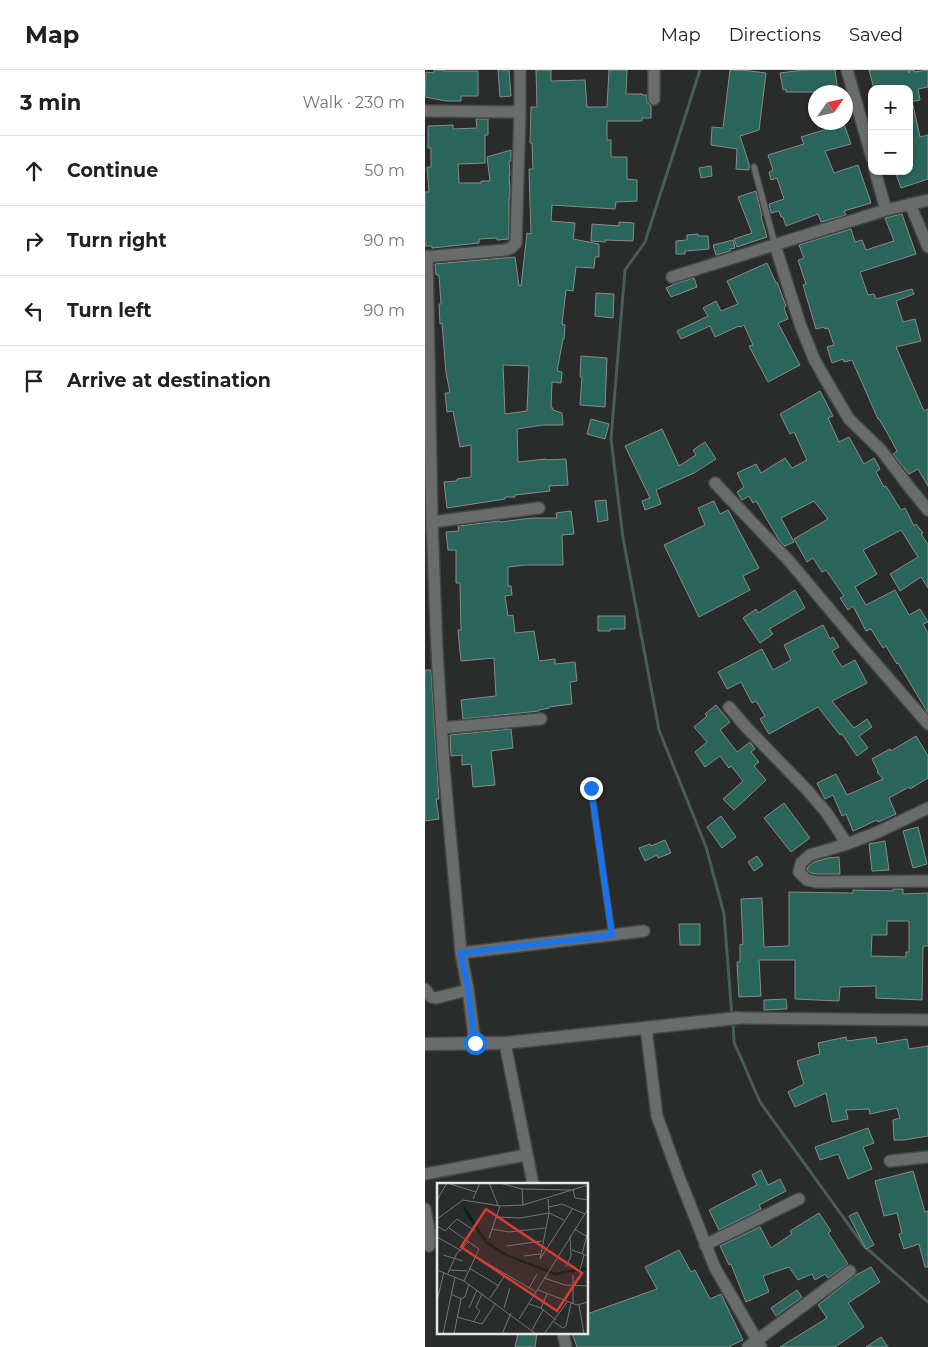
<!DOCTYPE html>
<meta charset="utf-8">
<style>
body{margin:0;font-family:Montserrat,sans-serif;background:#f6f6f6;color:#202124}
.controls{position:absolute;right:15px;top:15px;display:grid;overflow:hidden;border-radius:10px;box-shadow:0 1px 4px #0004}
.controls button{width:45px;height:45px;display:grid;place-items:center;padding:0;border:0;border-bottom:1px solid #e0e0e0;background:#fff;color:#202124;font:25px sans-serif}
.compass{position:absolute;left:383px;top:15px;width:45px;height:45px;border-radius:50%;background:#fff;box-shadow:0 1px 4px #0004;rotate:56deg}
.stop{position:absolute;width:15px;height:15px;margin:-11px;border:4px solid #1a73e8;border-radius:50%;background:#fff}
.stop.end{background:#1a73e8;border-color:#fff;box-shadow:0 1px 5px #0008}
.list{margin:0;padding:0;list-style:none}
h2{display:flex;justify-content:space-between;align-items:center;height:65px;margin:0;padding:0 20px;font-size:21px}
h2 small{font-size:16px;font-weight:400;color:#757577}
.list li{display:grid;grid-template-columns:32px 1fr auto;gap:15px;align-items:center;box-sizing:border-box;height:70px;padding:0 20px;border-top:1px solid #e0e0e0}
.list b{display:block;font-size:19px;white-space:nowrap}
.list em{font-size:16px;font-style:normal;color:#757577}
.icon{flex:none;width:28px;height:28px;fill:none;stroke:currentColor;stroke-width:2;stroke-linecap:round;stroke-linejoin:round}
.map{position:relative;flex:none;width:503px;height:1277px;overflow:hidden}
header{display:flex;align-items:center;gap:30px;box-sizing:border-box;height:70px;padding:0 25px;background:#fff;border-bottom:1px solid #e0e0e0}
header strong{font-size:24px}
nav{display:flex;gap:28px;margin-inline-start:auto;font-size:18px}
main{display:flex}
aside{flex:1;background:#fff}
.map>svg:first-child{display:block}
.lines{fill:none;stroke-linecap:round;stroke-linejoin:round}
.stream{stroke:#465d58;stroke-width:3}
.building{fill:#29655a;stroke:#888c8b;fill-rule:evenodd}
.lane-casing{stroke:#444747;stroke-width:8}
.street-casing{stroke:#444747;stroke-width:14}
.secondary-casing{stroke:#444747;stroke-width:15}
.lane{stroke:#696c6b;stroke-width:5.5}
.street{stroke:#696c6b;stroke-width:11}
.secondary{stroke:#696c6b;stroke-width:12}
.route{stroke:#1a73e8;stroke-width:6}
.inset-river{fill:none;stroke:#01211b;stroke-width:2.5}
.inset-road{fill:none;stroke:#757776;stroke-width:1}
.view{fill:#d83b3b;fill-opacity:0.15;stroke:#d83b3b;stroke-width:2.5}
.inset-edge{fill:none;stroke:#e6e8e7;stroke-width:2.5}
</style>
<header>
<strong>Map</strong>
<nav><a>Map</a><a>Directions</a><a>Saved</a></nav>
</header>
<main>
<aside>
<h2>3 min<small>Walk · 230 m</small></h2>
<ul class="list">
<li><svg class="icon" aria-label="ahead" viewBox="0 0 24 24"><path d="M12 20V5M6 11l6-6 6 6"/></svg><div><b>Continue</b></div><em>50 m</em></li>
<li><svg class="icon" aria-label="right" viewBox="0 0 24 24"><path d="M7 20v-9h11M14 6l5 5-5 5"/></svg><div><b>Turn right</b></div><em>90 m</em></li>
<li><svg class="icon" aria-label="left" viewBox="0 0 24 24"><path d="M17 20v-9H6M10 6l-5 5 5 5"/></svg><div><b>Turn left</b></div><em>90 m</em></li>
<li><svg class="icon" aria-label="arrive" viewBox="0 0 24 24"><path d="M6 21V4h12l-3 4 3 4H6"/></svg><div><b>Arrive at destination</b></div></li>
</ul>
</aside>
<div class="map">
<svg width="503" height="1277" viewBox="0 0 503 1277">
<rect width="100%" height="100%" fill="#292c2b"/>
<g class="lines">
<path class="stream" d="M275,0L220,172L200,200L186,369L198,468L234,660L281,777L299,844L307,947
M308,953L309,972L335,1032L439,1176L503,1232"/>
</g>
<path class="building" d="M9,0H19V1H53V26H36V31H21L0,27L1,2L9,3Z
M73,0H84L86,26L75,27Z
M111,0H126V11L160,10L162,37H182L184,0H202L201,24H217V25H222V32L226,36V48H217V51H182V70H186V87H202V109L212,110V131L191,132L190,139L127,135L126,151L150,153L148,169L174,174V187H170L169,198L151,197L148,221L141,220L137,254L140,255L139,269H138L132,301L137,302L136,313L127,312L126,338H128V340L137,343L138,355H118L92,359L93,392L121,389V390L141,389L143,415L124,416L125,421L90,425V427H80V429L22,438L19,412L32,411V409L46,407V375L35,377L28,341L22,342L20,323H25L21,303L17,253L15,254L14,234H16L14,205H11L10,194L90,187L94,216H96L102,163L106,164L104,99H108L107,73H105L106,37H112ZM78,295L104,296L102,341L80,344Z
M305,0H317L341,3L334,60L315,66L324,94V100L311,99L312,79L286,75L287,57L298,58Z
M378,0H410L413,22H361V19L358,20L355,3Z
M444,0H484V3V0H489V2L503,0V17L493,19L495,30L484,32V19H449Z
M488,35L495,67L503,65V109L476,118L470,101H484V36Z
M51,49H63V65H60V93L33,94L34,113H56V111H65L62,87L86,80V91H84L85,105H84L85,119V128H84V169L72,170V168L54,169V173L7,178V176H0V122H4L2,97H6V78H3V56L28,55V59L52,58Z
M419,54L426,74L400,81L409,103L433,95L446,133L419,141L421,145L396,152L393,144L361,156L358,147H356L354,141L346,143L344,134L359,129L352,108L346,110L344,102L348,100L343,85L379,74L376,67Z
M286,96L287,106L276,108L274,98Z
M331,121L337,146L336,147L342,167L312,177L309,169L327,163L313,127Z
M477,144L491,184L435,202L443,225L449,224L451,229L487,219L489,224L471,231L478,252L490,249L496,271L471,277L499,341L503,339V416L493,399L484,404L468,384L472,381L464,366L454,349H453L427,290L419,292L418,289L407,293L402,277L409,275L403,258L400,259L399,257L391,259L378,215L381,214L373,190L379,188L374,175L426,159L430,172L437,170L441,180L469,171L460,148Z
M194,152L209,153L208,171L180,170V172L166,171L167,154L194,156Z
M273,164V166H283L284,179L260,181V184H251V171L262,170V165Z
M308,170L310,178L305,179V181L291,185L288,175Z
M342,193L351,213L352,212L361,236L359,238L363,249L353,253L375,295L343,312L324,276L328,275L319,255L315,257L314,256L290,267L285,256L256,269L252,261L283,246L278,238L291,231L296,241L313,234L302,211Z
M269,208L272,217L246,227L241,218L252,213Z
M171,223L189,224L188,248L170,246Z
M156,286L182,288L180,337L155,335L157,307H155Z
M395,321L408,346L403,348L414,372L424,367L439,394L449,388L455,399L451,402L459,417L461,416L476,440L480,438L489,456L491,454L498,463L496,464L503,474V518L496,507L475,521L465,504L493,487L476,460L438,480L452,504L430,517L441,535L470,520L484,545L495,539L503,552L498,554L503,563V643L473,593L472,594L461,576L458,578L446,559L441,561L428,536L423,540L415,528L419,526L401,500L397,502L388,488L382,492L369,469L403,449L389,431L356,448L369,472L360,476L354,470L331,431L328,433L324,426L317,430L312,422L319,417L312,403L331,394L336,403L360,388L367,398L382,390L369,362L365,364L355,344Z
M166,349L184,354L180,369L162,364Z
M237,359L254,396L271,385L268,380L280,372L291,389L269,403L231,420L236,434L220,440L217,431L225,428L200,376Z
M181,430L183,450L173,452L170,431Z
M289,431L295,444L303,440L334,498L318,506L325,520L274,547L239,475L280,455L273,438Z
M146,441L149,464L137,465L138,495H100L83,497V516H86L87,525L80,526L83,546L88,545L90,563L109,561L114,591L130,589V594L150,592L152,611L145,612L147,634L124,637V638L114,640V641L38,649L36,630L71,626L69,588L36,591L33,560H36L35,513H31V480H23L21,462L34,461L33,456L75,451V452L107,448H132L131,443Z
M370,520L380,538L344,559L348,564L335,573L318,548L331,539L333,543Z
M173,546H200V559H185V561H173Z
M398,555L405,569L408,567L414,577L407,581L417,597L430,590L442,613L407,631L429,658L442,649L447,657L434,666L443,678L432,686L417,664L415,665L393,637L344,664L335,649L340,646L331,631L327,633L316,612L302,619L293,602L337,579L348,600L366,590L359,575Z
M0,600H6L14,729H11L14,749L0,751Z
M291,635L305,652L295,660L312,682L325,672L330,679L326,682L334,692L329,696L341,710L309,740L298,729L318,711L306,696L304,698L295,686L280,697L270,682L282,672L269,657L282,646L280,644Z
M86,659L88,678L66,681L70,715L48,717L46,694L37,695V685L26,686L25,665Z
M491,666L503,686V708L485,719L484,717L464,728L471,744L453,752L452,750L428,761L421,744L417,746L408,725L400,729L392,713L411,704L422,725L458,709L452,702L453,701L447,689L465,679L466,681Z
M359,733L385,768L366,782L339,748Z
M296,746L311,767L297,778L282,757Z
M493,757L502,794L488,798L478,761Z
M240,770L246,783L233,788L232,785L220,791L214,778L225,774L226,776Z
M460,771L464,800L447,801L444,774Z
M332,786L338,795L329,801L323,792Z
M414,787L415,804H393L386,803L382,800L383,797L389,792L403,788Z
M468,819H478V824L503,823V876H498L497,930L451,928V916L415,917L414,931L370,929V890H334L336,926L314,927L312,892H315V874L318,875L316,829L337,828L339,877L364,876V822L428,823V820L468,821ZM462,851H484V882H481V887L446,886L447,865H462Z
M254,854H275V875H255Z
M361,929L362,939L339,940V930Z
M421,967L422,971L451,967L452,974L482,969L484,979L503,976V1066L479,1070H469L468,1050L475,1048L472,1038L445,1044L444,1039L421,1040L423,1049L407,1052L401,1023L370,1037L363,1022L379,1014L372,991L395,984L393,973Z
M443,1058L449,1073L438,1077L447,1099L423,1109L413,1084L395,1090L390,1077Z
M336,1100L343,1115L355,1109L361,1121L334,1135L336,1139L294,1160L284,1140L332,1115L327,1105Z
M488,1101L500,1142L503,1141V1197H500L494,1174L479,1179L474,1164L477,1163L472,1143L459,1146L450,1111Z
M432,1142L449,1175L441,1179L424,1146Z
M394,1143L406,1161L403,1163L423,1194L403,1208L400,1204L390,1210L387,1204L373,1210L364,1197L338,1206L344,1222L321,1232L306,1194L304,1195L295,1176L335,1157L346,1178L367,1164L365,1161Z
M254,1180L266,1202L270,1200L285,1229L296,1224L318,1270L303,1277H152L147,1263H162V1244L232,1219L220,1197Z
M446,1197L455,1212L423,1233L439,1257L410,1277H355L402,1248L393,1235L431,1205Z
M372,1220L377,1227L351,1246L346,1238Z
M93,1263H112L110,1277H90Z
M456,1267L463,1277H441Z"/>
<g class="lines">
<defs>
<path id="lane" d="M329,97L350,175
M166,718L187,865"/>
<path id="street" d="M422,0L447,88
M229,29V0
M0,41L95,42
M450,101L461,140
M485,134L503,177
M350,175L375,254L389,289L405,317L424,349L456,380L485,418L503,440
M2,186L7,452L12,581L19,697L36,883L43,920L50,973
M0,187L80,180L86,178L91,173L95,42V0
M247,207L461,140L503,130
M290,413L365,492L432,572L503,654
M7,452L114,438
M304,637L321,657L382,720L401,742L422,774
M17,658L116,649
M503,738L453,762L422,774L385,785L376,793L374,802L382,810L392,812L503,811
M36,883L219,861
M0,919L6,927L11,928L43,920
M312,948L503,950
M221,958L232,1046L254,1107L290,1198L336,1277
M80,973L108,1114
M465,1091L503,1087
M0,1104L101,1085
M0,1139L4,1161V1176
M280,1175L374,1129
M138,1263L141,1277
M323,1277L425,1201"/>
<path id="secondary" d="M0,974L80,973L312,948"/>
</defs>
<use href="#lane" class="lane-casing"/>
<use href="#street" class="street-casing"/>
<use href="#secondary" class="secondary-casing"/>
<use href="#lane" class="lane"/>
<use href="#street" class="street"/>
<use href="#secondary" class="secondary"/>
</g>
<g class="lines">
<path class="route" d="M50,973L43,920L36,883L187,865L166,718"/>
</g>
<g transform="translate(12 1113)">
<rect width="151" height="151" fill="#292c2b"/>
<path class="inset-river" d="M27,25L49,59L69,72L118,91L151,85"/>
<path class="inset-road" d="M10,0L39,9M52,0L61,22M63,0L85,6L134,7M85,6L86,22M136,6L138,15L151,17M36,16L43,0M0,17L10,0M112,24L125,21L148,31M59,34L83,35L112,30L127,37M0,36L26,17L63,23L86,22L151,2M0,43L8,48L20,36L38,48M12,45L42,66L27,98M55,46L72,49L108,45M137,46L151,54M0,54L25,68M52,55L63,23M70,63L105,58M135,67L151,73M145,71L151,48M6,72L26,78M38,73L99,109M87,73L103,71M103,76L112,30L111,16M103,76L136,25M129,84L134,73L133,53M32,85L62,103M0,87L27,98L99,151M12,87L30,88M143,87L147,72M11,90L20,70L32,58M136,92V121M107,95L128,102L151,103M92,105L100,91M101,107L140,122L151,119M14,111L24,116L17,151M53,115L68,92M24,116L28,114L32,101M0,118L7,89M92,121L104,125L119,137M142,122L147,151M32,125L40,107M67,125L73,105M104,125L110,111M20,134L45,141L59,120M82,136L151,26M37,138L43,128L39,124L45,111M117,139L126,145L129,143L134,120M95,147L106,127M6,151L18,94M65,151L74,130M107,151L130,119"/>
<path class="view" d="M49,26L145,90L120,128L24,64Z"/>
<rect width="151" height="151" class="inset-edge"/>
</g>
</svg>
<div class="controls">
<button>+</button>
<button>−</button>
</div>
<svg class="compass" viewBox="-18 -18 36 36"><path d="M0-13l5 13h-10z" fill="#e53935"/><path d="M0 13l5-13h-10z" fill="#757577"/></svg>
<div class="stop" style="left:50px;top:973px"></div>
<div class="stop end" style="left:166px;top:718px"></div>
</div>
</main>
